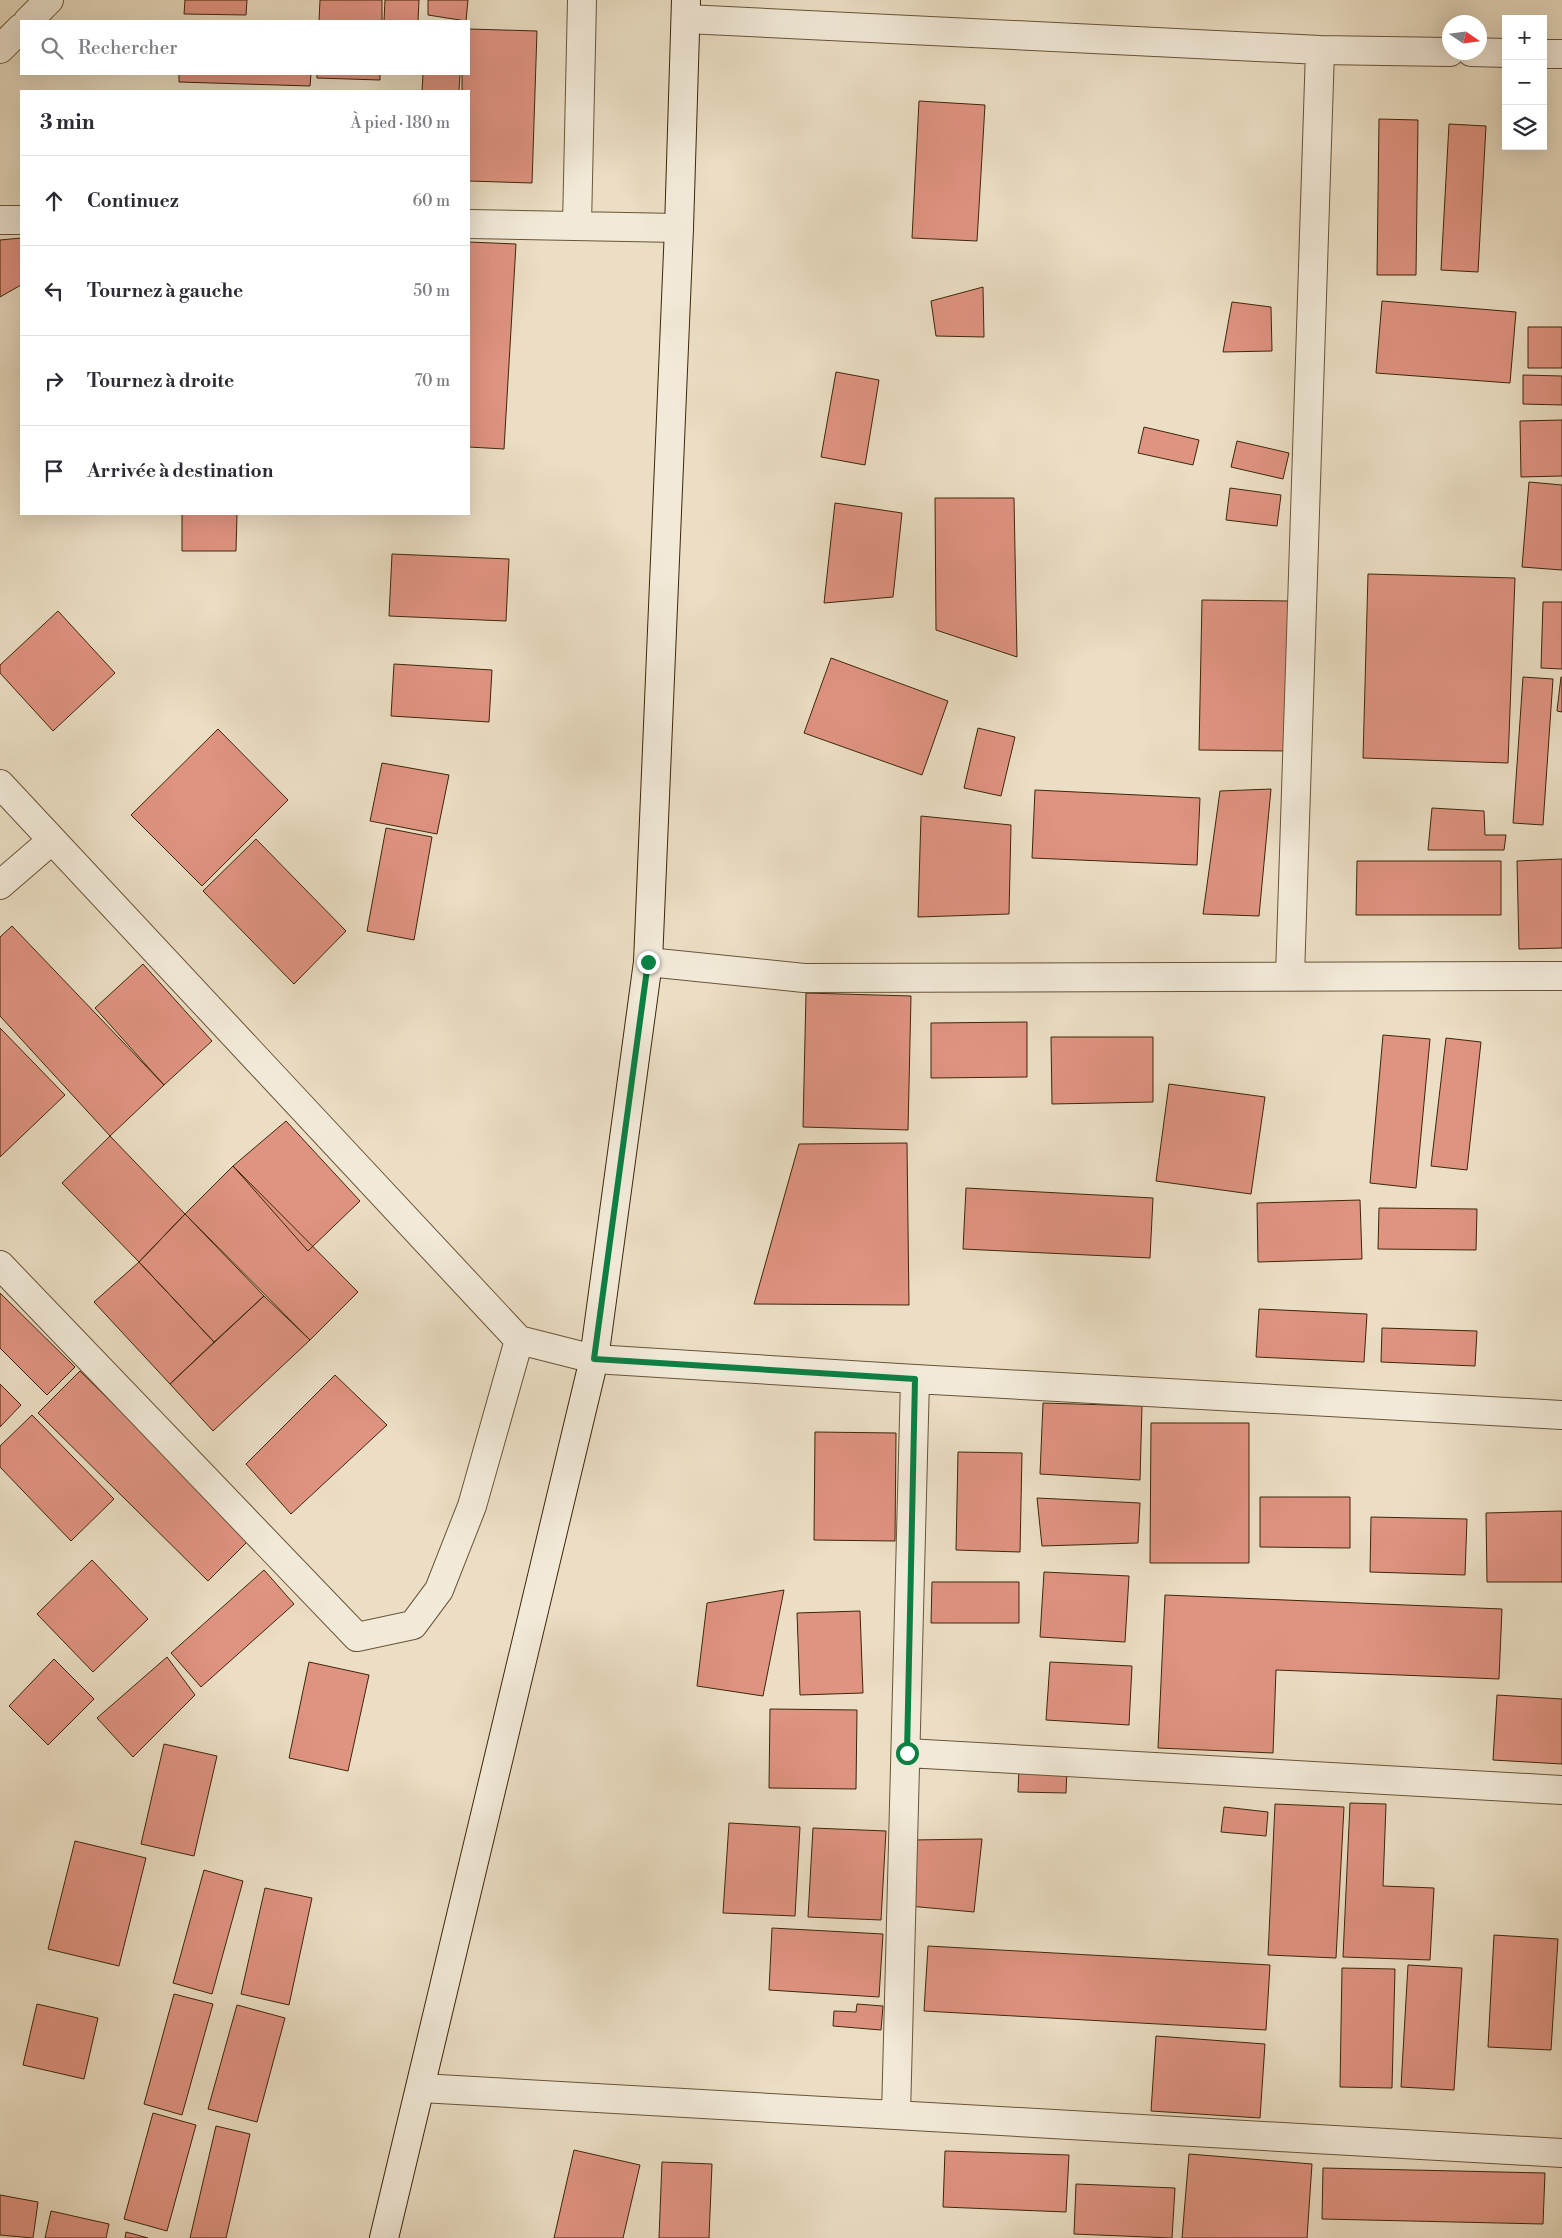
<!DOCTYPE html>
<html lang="fr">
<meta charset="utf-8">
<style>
body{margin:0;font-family:"Libre Bodoni",serif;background:#f7f7f7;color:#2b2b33}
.controls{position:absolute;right:15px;top:15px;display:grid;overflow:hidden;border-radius:0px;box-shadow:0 5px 20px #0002}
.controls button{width:45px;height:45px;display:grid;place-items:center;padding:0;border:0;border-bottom:1px solid #e1e1e2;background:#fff;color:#2b2b33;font:25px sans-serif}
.compass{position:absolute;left:1442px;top:15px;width:45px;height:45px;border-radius:50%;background:#fff;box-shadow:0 5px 20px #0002;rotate:103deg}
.stop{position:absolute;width:15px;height:15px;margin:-11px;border:4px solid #0b8043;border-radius:50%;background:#fff}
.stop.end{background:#0b8043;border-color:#fff;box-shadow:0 1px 5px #0008}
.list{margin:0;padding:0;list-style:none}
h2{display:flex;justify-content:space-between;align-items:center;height:65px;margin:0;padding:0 20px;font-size:21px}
h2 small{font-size:16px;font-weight:400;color:#7c7c81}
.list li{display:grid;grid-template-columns:32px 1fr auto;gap:15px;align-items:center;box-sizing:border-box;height:90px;padding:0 20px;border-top:1px solid #e1e1e2}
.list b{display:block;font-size:19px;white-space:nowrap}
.list em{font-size:16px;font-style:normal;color:#7c7c81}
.icon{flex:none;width:28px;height:28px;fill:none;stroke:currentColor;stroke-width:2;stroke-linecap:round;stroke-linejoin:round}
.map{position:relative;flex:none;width:1562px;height:2238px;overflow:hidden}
.search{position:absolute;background:#fff;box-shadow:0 5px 20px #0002;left:20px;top:20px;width:450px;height:55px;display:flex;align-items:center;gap:12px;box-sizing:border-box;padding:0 18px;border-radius:0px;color:#7c7c81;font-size:19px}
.panel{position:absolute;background:#fff;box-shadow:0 5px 20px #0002;left:20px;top:90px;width:450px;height:425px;border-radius:0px}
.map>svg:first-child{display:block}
.building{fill:#df9381;stroke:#3e2609}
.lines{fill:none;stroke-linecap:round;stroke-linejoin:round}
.street-casing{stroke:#695438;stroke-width:30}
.secondary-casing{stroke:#3e2609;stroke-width:30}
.street{stroke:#f2ead9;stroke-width:28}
.secondary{stroke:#f2ead9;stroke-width:28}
.route{stroke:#0b8043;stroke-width:6}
</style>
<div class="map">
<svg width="1562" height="2238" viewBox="0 0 1562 2238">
<rect width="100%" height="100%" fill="#ebdec4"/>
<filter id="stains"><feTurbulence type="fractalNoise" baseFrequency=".004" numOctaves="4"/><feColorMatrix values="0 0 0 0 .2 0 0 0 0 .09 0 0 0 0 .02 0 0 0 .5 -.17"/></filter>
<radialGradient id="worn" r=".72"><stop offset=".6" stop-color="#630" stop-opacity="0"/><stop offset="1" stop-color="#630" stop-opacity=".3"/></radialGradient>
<path class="building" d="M185,0H247L246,15L184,14Z
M320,0H382V21H319Z
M385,0H419L418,21H384Z
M428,0H468L466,21L428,15Z
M469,29L537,31L532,183L469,181V91H462V74H469Z
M179,74H311L310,86L179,82Z
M317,74H380V80L317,78Z
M423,74H460L459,91H422Z
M919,101L985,105L977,241L912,238Z
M1379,119L1418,120L1416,275H1377Z
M1449,124L1486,126L1478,272L1441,270Z
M21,238V285L0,297V240Z
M469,242L516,244L504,449L469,447Z
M983,287L984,337L936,336L931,301Z
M1382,301L1516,312L1510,383L1376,373Z
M1232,302L1271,307L1272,351L1223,352Z
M1528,327H1562V368H1528Z
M836,372L879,380L865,465L821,457Z
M1523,375L1562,376V405L1523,404Z
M1562,420V476L1521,477L1520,421Z
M1144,427L1199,440L1193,465L1138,453Z
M1237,441L1289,453L1283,479L1231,467Z
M1529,482L1562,485V570L1522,567Z
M1230,488L1281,495L1277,526L1226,520Z
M935,498H1014L1017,657L936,630Z
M835,503L902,513L893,597L824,603Z
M182,514H237L236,551H182Z
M392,554L509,559L506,621L389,616Z
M1368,574L1515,578L1508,763L1363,758Z
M1202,600L1291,601L1288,751L1199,750Z
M1543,602H1562V669L1541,668Z
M58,611L115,673L53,731L0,673V665Z
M831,658L948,701L922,775L804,733Z
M394,664L492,670L489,722L391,716Z
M1523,677L1553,679L1543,825L1513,823Z
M1561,677H1562V712L1557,711Z
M978,728L1015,737L1001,796L964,788Z
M218,729L288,800L202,886L131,815Z
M382,763L449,775L437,834L370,821Z
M1271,789L1259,916L1203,914L1220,791Z
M1035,790L1200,798L1197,865L1032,858Z
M1432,808L1484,811L1485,835H1506L1504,850H1428Z
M921,816L1011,825L1009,914L918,917Z
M386,828L432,837L414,940L367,931Z
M256,839L346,931L294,984L203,891Z
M1562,859V948L1519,949L1517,861Z
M1357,861H1501V915H1356Z
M12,926L164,1085L110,1136L0,1016V937Z
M143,964L212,1041L164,1085L95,1008Z
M806,993L911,996L908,1130L803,1127Z
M1027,1022V1077L931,1078V1023Z
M0,1028L65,1095L0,1157Z
M1383,1035L1430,1039L1416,1188L1370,1183Z
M1051,1037H1153V1102L1052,1104Z
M1446,1038L1481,1042L1467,1170L1431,1166Z
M1169,1084L1265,1097L1251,1194L1156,1181Z
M286,1121L360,1201L308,1251L233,1166Z
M110,1136L185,1214L139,1262L62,1183Z
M907,1143L909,1305L754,1304L799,1144Z
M233,1166L358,1292L310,1340L185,1214Z
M966,1188L1153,1198L1150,1258L963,1249Z
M1360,1200L1362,1259L1258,1262L1257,1203Z
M1379,1208L1477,1209L1476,1250L1378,1249Z
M185,1214L264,1296L214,1342L139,1262Z
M139,1262L214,1342L170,1384L94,1302Z
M0,1293L75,1367L47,1395L0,1348Z
M264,1296L310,1340L213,1431L170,1384Z
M1259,1309L1367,1314L1364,1362L1256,1357Z
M1382,1328L1477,1331L1475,1366L1381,1362Z
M80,1371L250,1539L208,1581L38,1413Z
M335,1375L387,1425L291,1514L246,1464Z
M0,1384L21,1405L0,1427Z
M1043,1403L1142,1406L1140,1480L1040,1474Z
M32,1415L114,1499L71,1541L0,1467V1446Z
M1151,1423H1249V1563H1150Z
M815,1432L896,1433L895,1541L814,1540Z
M958,1452L1022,1453L1020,1552L956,1550Z
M1260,1497H1350V1548L1260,1547Z
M1037,1498L1140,1503L1138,1543L1042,1546Z
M1562,1511V1582H1487L1486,1513Z
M1371,1517L1467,1519L1465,1575L1370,1572Z
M92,1560L148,1619L93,1672L37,1614Z
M264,1570L294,1604L201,1687L171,1653Z
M1044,1572L1129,1576L1125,1642L1040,1637Z
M932,1582H1019V1623H931Z
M784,1590L763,1696L697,1686L707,1603Z
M1165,1595L1502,1609L1499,1679L1276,1670L1273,1753L1158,1748Z
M860,1611L863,1693L800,1695L797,1613Z
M167,1657L195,1695L133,1757L97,1718Z
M54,1659L94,1699L48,1745L9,1706Z
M309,1662L369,1675L348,1771L289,1758Z
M1050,1662L1132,1666L1129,1725L1046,1720Z
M1497,1695L1562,1699V1764L1493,1760Z
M770,1709L857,1710L856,1789L769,1788Z
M164,1744L217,1756L194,1856L141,1844Z
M1019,1769H1067L1066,1793L1018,1792Z
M1350,1803L1386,1804L1383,1886L1434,1888L1430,1960L1343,1957Z
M1275,1804L1344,1807L1336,1958L1268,1955Z
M1224,1807L1268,1812L1266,1836L1221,1832Z
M729,1823L800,1827L795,1916L723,1913Z
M813,1828L886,1831L881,1920L808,1917Z
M982,1839L974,1912L909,1906L912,1840Z
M75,1841L146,1858L119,1966L48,1949Z
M204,1870L243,1881L212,1994L173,1983Z
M265,1888L312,1898L289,2005L241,1994Z
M772,1928L883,1934L879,1997L769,1990Z
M1494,1935L1558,1939L1551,2050L1488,2047Z
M928,1946L1270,1965L1266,2030L924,2011Z
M1408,1965L1462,1968L1454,2090L1401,2087Z
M1342,1968L1395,1969L1392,2088L1340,2087Z
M174,1994L213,2004L182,2115L144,2104Z
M37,2004L98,2018L84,2079L23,2065Z
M857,2004L883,2006L881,2030L833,2026L834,2011L856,2012Z
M237,2005L285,2018L257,2122L208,2109Z
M1156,2036L1265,2044L1260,2118L1151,2111Z
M153,2113L196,2125L167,2231L124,2219Z
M216,2126L250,2134L226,2238H190Z
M574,2150L640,2165L623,2238H554Z
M945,2151L1069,2155L1066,2212L943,2207Z
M1189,2154L1312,2164L1307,2238H1182Z
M662,2162L712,2164L709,2238H659Z
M1323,2168L1545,2173L1543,2224L1322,2219Z
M1076,2184L1175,2188L1172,2238L1074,2234Z
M0,2195L38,2202L33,2238L0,2235Z
M51,2211L109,2224L106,2238H45Z
M126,2232L148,2238H125Z"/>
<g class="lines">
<defs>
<path id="street" d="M686,19L1320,50L1450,52
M28,21L49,0
M0,49L21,28
M1471,52L1506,53
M1543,54H1562
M0,220H21
M469,224L679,228
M577,225L582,0
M0,784L519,1340L594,1359L915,1379L1562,1415
M0,885L51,841
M648,962L804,978L1562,976
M1290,976L1320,50
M0,1265L357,1637L413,1625L439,1590L472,1506L519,1340
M907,1753L1562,1790
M421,2088L1562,2153
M896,2115L915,1379"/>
<path id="secondary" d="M384,2238L594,1359L648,962L679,228L686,0"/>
</defs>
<use href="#street" class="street-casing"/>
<use href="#secondary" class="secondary-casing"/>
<use href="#street" class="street"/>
<use href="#secondary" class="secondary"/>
</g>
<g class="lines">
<path class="route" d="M648,962L594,1359L915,1379L907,1753"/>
</g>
<rect width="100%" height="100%" filter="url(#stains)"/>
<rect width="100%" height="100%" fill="url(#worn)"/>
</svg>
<div class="controls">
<button>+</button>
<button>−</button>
<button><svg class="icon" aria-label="layers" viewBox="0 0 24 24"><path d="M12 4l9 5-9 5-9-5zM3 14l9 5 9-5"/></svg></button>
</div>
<svg class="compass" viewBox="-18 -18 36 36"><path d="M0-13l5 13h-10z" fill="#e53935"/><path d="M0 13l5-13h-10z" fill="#7c7c81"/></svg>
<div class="stop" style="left:907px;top:1753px"></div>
<div class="stop end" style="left:648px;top:962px"></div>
<div class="search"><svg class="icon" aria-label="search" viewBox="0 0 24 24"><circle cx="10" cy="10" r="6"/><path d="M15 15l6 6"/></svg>Rechercher</div>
<section class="panel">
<h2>3 min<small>À pied · 180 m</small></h2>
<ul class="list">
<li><svg class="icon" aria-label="ahead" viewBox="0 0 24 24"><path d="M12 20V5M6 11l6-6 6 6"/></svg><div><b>Continuez</b></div><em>60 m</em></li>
<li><svg class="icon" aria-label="left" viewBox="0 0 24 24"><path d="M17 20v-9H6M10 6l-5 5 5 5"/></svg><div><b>Tournez à gauche</b></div><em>50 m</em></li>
<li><svg class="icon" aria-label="right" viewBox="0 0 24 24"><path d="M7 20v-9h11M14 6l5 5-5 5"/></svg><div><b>Tournez à droite</b></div><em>70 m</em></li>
<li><svg class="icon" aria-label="arrive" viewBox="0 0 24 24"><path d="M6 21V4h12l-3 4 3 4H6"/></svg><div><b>Arrivée à destination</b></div></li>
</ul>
</section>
</div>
